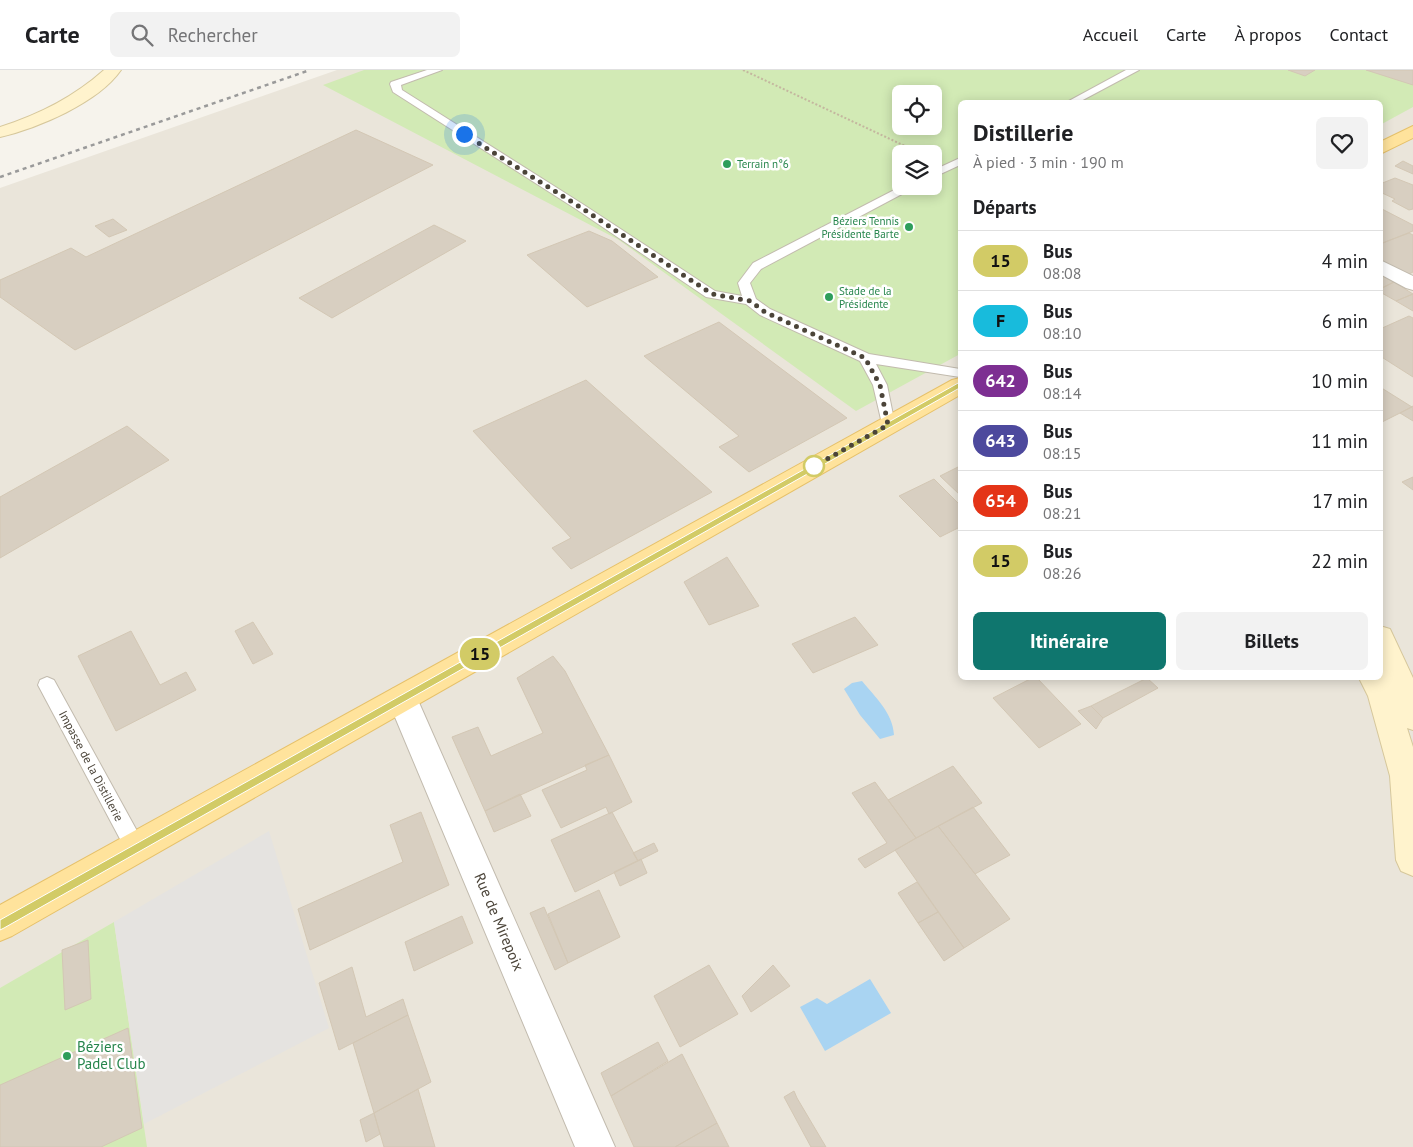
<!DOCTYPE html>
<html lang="fr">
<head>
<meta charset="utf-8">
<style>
	:root { --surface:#fff; --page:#f2f2f2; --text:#202124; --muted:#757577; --line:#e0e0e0; --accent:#0f766e }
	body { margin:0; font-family:"PT Sans",sans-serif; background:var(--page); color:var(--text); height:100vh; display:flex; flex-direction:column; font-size:19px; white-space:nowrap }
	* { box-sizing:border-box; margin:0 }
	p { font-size:16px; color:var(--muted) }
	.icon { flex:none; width:28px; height:28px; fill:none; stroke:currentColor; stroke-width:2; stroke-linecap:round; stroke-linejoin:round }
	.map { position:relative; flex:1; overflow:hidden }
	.panel { position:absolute; left:958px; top:30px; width:425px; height:580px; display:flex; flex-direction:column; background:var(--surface); border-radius:8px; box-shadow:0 2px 12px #0003 }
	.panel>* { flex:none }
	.badge { padding:0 10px; border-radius:16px; font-size:18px; line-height:32px }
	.buttons { position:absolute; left:892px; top:15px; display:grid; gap:10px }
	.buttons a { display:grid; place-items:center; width:50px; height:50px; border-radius:8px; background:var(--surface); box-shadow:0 2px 12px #0003; font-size:25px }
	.you { position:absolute; width:25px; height:25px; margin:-12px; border:4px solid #fff; border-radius:50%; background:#1a73e8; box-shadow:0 0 0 8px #1a73e833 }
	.map>.badge { position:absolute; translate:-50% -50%; box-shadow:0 0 0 2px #fff }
	h2 { padding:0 15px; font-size:19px; line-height:45px }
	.round { display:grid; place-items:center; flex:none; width:52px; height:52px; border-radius:8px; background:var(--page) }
	.summary { display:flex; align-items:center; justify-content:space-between; height:85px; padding:0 15px }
	h1 { font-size:24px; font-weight:800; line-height:38px }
	.action { display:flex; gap:10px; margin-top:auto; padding:10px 15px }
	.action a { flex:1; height:58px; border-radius:8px; background:var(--accent); color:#fff; font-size:20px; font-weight:800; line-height:58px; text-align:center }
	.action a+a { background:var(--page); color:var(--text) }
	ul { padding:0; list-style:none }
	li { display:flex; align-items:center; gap:15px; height:60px; padding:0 15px; border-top:1px solid var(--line) }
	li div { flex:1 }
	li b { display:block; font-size:19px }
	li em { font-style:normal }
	li .badge { min-width:55px; font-weight:700; text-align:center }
	header { display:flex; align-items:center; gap:30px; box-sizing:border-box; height:70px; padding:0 25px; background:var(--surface); border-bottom:1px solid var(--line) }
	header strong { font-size:24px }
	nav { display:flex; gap:28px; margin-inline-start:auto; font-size:18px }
	.search { width:350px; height:45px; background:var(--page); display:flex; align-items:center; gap:12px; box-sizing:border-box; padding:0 18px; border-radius:8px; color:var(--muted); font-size:19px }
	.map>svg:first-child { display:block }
	.residential { fill:#eae5da; fill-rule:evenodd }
	.green { fill:#d2eab5; fill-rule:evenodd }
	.parking { fill:#e5e3e0 }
	.water { fill:#a9d4f2 }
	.building { fill:#d8cfc1; stroke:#d3c7b4 }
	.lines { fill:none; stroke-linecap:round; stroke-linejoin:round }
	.service-casing { stroke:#c2bbae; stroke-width:2 }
	.minor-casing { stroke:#c2bbae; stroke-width:2 }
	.secondary-casing { stroke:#d6c79b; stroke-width:2 }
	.primary-casing { stroke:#e6c16a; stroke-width:2 }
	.path { stroke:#c4b79f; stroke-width:2; stroke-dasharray:2 2; stroke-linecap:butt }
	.service { fill:#fff; fill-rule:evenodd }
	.minor { fill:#fff; fill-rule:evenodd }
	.secondary { fill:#fff3cd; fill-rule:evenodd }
	.primary { fill:#ffe39c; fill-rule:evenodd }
	.rail { stroke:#9a9a9a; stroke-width:2.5; stroke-dasharray:4 4; stroke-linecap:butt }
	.line { fill:#d2cb66; stroke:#fff }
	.walk { stroke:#4b4439; stroke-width:5; stroke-dasharray:0 9 }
	.leisure-dot { fill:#2e9e5b; stroke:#fff; stroke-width:2 }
	.stop-dot { fill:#fff; stroke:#d2cb66; stroke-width:2.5 }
	.labels { text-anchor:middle; stroke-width:5; stroke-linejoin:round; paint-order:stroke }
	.far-leisure-label { font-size:11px; fill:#27864d; stroke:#fff; text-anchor:start }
	.street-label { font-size:12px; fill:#4b4439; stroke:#fff }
	.near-street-label { font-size:15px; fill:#4b4439; stroke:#fff }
	.near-leisure-label { font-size:15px; fill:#27864d; stroke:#fff; text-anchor:start }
</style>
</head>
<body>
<header>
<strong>Carte</strong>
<div class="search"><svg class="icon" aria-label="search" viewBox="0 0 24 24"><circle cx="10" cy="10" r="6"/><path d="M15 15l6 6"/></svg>Rechercher</div>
<nav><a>Accueil</a><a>Carte</a><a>À propos</a><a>Contact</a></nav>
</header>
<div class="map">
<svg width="1413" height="1077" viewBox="0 0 1413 1077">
	<rect width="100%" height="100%" fill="#f6f3ec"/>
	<path class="residential" d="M337 0H1413V1077H0V118ZM901 24H934V56H901ZM960 32H1380V608H960ZM901 84H934V116H901Z"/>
	<path class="green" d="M364 0H1413V37L1380 55V32H960V284L856 341 619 170 323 15ZM901 24H934V56H901ZM901 84H934V116H901Z
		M114 852 147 1077H0V918Z"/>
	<path class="parking" d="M269 761 329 958 144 1054 114 852Z"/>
	<path class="water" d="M862 611C875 627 893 643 894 665L880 669 860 645 844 619 852 613Z
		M870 909 891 943 825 981 800 937 817 928 827 934Z"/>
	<path class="building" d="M1288 0H1315L1305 6Z
		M1366 0H1413V15Z
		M356 60 433 95 75 280 0 227V210L71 178 86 187Z
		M1403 91 1413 96V104L1395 96Z
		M1395 108 1413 115V139L1409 140 1392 131 1395 129 1380 122V114Z
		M1380 138 1413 155V161L1380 174Z
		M113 149 127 160 109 167 95 156Z
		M434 155 466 171 332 248 299 228Z
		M589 161 612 171 658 207 587 237 527 185Z
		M1409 163 1413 165V202L1407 205 1380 190V174Z
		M1380 204 1394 212 1380 219Z
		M1394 212 1413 224 1396 231 1380 222V219Z
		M1413 224V241L1396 231Z
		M1409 246 1413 248V307L1380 286V259Z
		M719 252 847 348 749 402 719 377 739 366 644 286Z
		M586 310 712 422 571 499 552 478 571 468 473 361Z
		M1380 317 1412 337 1380 353Z
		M1413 336V351L1400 343Z
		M127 356 169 390 0 488V427Z
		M960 396V425L940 406Z
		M1413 407V420L1402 412Z
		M934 409 960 435V457L940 467 899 426Z
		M727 487 759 536 709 555 684 512Z
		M855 547 878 575 813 603 792 574Z
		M253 552 273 584 253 594 235 561Z
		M131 561 160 615 186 602 196 620 116 661 78 586Z
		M553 586 565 601 609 685 485 741 452 667 478 657 491 686 543 663 517 608Z
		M1032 608H1037L1081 654 1039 678 993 628Z
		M1147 608 1158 618 1103 648 1091 636Z
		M1091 636 1103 648 1096 659 1078 641Z
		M609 685 632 732 609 744 606 737 561 758 542 720 587 700 585 695Z
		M953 696 982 733 916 768 888 730Z
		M875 712 916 768 865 798 858 789 887 773 852 723Z
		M520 724 531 746 494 762 485 741Z
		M973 737 1010 785 975 804 938 756Z
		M421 742 449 815 310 880 298 839 403 792 390 755Z
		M612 742 638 791 575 822 551 770Z
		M938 756 1010 849 964 878 895 780Z
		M654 773 658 781 638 791 633 783Z
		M641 789 647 803 620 816 614 802Z
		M917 812 938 842 918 853 898 823Z
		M599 820 620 867 568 893 548 844Z
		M544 837 568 893 555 900 530 843Z
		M938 842 964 878 944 891 918 853Z
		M462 846 473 873 414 901 405 872Z
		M88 870 91 929 65 940 62 880Z
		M709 895 738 944 680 977 654 926Z
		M773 895 790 916 751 942 742 926Z
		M352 897 366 947 403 929 408 945 339 980 319 913Z
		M408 945 431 1012 374 1043 353 973Z
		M128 958 142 1058 101 1077H0V1015Z
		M658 972 668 991 611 1026 601 1003Z
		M682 984 717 1053 675 1077H634L611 1026Z
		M418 1019 435 1077H384L374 1043Z
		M794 1021 797 1028 826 1077H811L784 1027Z
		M374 1043 380 1064 366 1072 360 1050Z
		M717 1053 729 1077H675Z"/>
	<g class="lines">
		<g class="service-casing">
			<path id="service" d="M427 0H442L401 15 402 20 584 135 715 221 742 226 738 213 753 193 902 116H917L761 199 750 213 756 229 770 239 869 284 960 299V307L876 294 887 315 895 355 893 358H883L873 315 860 291 760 245 746 234 706 227 576 139 393 22 390 14 391 12Z
				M1126 0H1139L1079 32H1067Z
				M960 88V95L934 107V100Z
				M47 607 54 610 142 770 145 777 142 784 135 787 128 784 38 615 40 610Z"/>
		</g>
		<g class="minor-casing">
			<path id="minor" d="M1380 190 1413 206V220L1406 218 1380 204Z
				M402 616 412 619 417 628 615 1077H575L387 628 392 619Z"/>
		</g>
		<g class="secondary-casing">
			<path id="secondary" d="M104 0H121C98 33 38 58 0 67V57C38 45 74 27 104 0Z
				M1380 556 1390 559 1413 608V660L1407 658 1413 677V806L1401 801 1396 790 1390 706 1368 626 1359 608H1380Z"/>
		</g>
		<g class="primary-casing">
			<path id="primary" d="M1413 56V68L1380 84V72Z
				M960 308V325L12 866 0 871V835L952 310Z"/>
		</g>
		<path class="path" d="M743 0 922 84"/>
		<use href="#service" class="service"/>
		<use href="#minor" class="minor"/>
		<use href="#secondary" class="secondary"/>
		<use href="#primary" class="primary"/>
		<path class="rail" d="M0 107 310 0"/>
	</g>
	<path class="line" d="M960 312 963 313V316L4 858 0 860V850Z"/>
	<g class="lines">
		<path class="walk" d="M464 64 580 137 712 224 750 231 765 242 865 288 880 315 888 355 809 399 814 396"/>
	</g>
	<g class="leisure-dot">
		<circle cx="727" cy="94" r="5"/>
		<circle cx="909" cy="157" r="5"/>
		<circle cx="829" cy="227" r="5"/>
		<circle cx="67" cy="986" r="5"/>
	</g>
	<circle class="stop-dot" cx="814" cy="396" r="10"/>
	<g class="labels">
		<g class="far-leisure-label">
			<text x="737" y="98">Terrain n°6</text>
			<text x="899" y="155" text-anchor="end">Béziers Tennis<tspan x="899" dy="13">Présidente Barte</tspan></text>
			<text x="839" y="225">Stade de la<tspan x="839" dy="13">Présidente</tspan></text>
		</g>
		<g class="street-label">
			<text transform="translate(91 696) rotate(62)" y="4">Impasse de la Distillerie</text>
		</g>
		<g class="near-street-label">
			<text transform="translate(499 852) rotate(67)" y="5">Rue de Mirepoix</text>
		</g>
		<g class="near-leisure-label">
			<text x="77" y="982">Béziers<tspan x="77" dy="17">Padel Club</tspan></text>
		</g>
	</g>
</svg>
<div class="buttons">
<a><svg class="icon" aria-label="locate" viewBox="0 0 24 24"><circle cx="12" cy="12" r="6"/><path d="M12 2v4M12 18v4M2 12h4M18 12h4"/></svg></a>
<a><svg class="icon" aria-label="layers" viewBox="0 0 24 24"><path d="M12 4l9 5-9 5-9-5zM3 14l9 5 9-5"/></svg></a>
</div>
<div class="you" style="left:464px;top:64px"></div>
<b class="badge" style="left:480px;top:584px;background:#d2cb66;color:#111">15</b>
<section class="panel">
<div class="summary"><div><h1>Distillerie</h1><p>À pied · 3 min · 190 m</p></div><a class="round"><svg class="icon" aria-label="heart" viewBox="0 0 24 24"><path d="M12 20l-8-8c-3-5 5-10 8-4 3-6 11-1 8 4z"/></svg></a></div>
<h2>Départs</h2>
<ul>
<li><span class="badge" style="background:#d2cb66;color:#111">15</span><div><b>Bus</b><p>08:08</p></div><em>4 min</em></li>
<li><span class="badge" style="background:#18bbdc;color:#111">F</span><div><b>Bus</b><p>08:10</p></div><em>6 min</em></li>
<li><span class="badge" style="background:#7d2f92;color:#fff">642</span><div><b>Bus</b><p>08:14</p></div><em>10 min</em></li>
<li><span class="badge" style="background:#4d499d;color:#fff">643</span><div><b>Bus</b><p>08:15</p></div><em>11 min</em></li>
<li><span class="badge" style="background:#e43417;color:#fff">654</span><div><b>Bus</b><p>08:21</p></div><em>17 min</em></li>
<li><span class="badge" style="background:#d2cb66;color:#111">15</span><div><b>Bus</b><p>08:26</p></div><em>22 min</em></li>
</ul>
<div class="action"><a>Itinéraire</a><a>Billets</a></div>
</section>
</div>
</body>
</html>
